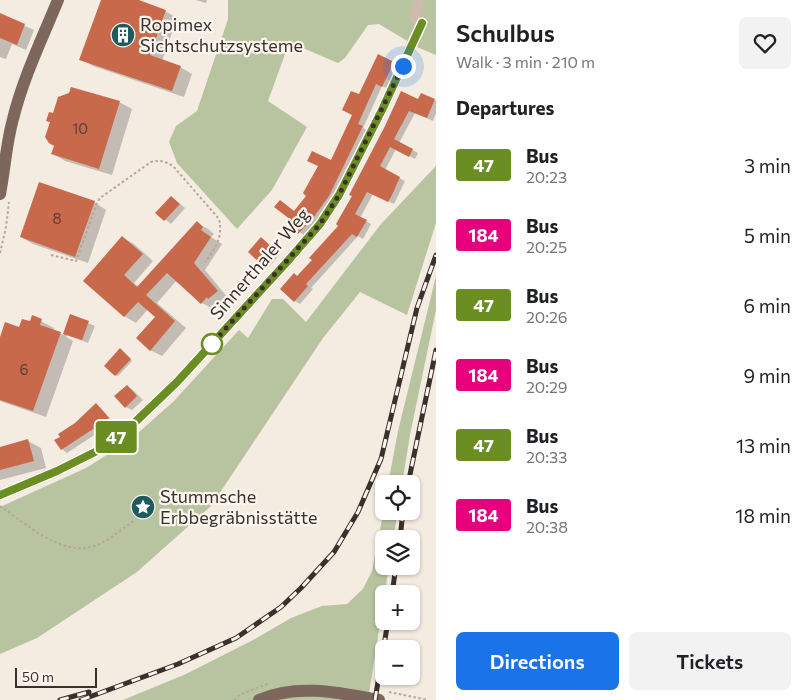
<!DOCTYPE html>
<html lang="en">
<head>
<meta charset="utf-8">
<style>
	:root { --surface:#fff; --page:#f2f2f2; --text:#202124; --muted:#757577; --accent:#1a73e8 }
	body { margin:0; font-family:Commissioner,sans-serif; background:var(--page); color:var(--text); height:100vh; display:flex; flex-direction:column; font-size:19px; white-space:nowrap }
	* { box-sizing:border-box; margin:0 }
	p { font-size:16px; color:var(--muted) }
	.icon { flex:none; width:28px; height:28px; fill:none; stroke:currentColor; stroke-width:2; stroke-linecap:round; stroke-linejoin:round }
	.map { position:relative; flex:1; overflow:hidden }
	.drawer { display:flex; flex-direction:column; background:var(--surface); width:375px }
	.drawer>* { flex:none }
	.badge { padding:0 10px; border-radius:4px; font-size:18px; line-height:32px }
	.tools { position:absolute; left:375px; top:475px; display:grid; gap:10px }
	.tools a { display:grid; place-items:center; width:45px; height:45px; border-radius:8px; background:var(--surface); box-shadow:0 1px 4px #0004; font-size:25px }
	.scale { position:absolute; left:15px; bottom:12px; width:82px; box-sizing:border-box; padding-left:5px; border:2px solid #3b302b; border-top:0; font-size:14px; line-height:18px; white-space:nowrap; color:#3b302b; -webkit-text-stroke:4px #fbf5ee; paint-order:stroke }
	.you { position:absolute; width:25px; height:25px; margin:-12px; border:4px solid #fff; border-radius:50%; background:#1a73e8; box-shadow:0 0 0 8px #1a73e833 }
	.map>.badge { position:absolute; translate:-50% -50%; box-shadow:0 0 0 2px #fff }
	h2 { padding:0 20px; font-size:19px; line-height:45px }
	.round { display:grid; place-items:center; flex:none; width:52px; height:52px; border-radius:8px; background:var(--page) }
	.overview { display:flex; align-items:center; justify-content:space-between; height:85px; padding:0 20px }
	h1 { font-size:24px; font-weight:600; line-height:38px }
	.cta { display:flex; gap:10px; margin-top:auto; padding:10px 20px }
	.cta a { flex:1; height:58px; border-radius:8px; background:var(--accent); color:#fff; font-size:20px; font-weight:600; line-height:58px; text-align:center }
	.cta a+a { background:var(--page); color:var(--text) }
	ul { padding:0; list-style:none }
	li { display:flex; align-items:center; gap:15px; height:70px; padding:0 20px }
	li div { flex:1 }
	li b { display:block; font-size:19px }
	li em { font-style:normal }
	li .badge { min-width:55px; font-weight:700; text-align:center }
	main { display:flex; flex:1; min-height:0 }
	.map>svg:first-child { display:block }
	.green { fill:#b8c4a0 }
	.shadow { fill:#0003 }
	.building { fill:#c8694b }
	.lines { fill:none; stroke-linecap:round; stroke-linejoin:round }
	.path { stroke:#b9a596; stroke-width:2; stroke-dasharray:2.5 2.5; stroke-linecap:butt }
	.minor { stroke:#cdbbac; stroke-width:11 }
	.major { stroke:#7d675c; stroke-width:12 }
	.rail-casing { stroke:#3b302b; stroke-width:5 }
	.rail { stroke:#fbf5ee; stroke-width:3; stroke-dasharray:9; stroke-linecap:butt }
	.line-casing { stroke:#fff; stroke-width:11 }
	.line { stroke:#6b8e23; stroke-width:8 }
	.walk { stroke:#3b302b; stroke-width:5; stroke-dasharray:0 9 }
	.stop-dot { fill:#fff; stroke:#6b8e23; stroke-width:2.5 }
	.labels { text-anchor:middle; stroke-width:4.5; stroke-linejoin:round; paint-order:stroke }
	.number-label { font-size:15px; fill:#5e3e33 }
	.poi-label { font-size:18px; fill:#3b302b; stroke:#fbf5ee; text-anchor:start }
	.street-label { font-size:18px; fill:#3b302b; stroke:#fbf5ee }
</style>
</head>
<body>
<main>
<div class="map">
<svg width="436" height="700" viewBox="0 0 436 700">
	<rect width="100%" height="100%" fill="#f4ebe1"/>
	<path class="green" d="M228 0H436V55L419 48 379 24 368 25 345 58 338 63 296 45 288 46 268 101 307 127 272 190 237 229 177 163 169 142 176 126 197 111 228 19Z
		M436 166V223L407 315 360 292 323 338 211 506 137 572 37 638 0 654V507L86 468 129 441 174 401 239 330 248 338 272 299H283L306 322 381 224Z
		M436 276V310L410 435 402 484H388L398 431Z
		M384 509V511H398L393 539H384V566H389L368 700H123L186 674 255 639 291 618 322 606 347 604 363 589 372 571Z"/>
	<path class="shadow" d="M102 0H135L165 11 177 18 162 61 180 67 192 74 184 97 93 66 81 59Z
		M196 0H207L206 3Z
		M0 15 34 30 26 50 12 44 6 59 0 57Z
		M393 63 399 66 388 89 382 86 363 128 368 131 347 176 305 236 289 224 293 220 295 212 331 161 353 115 359 96Z
		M422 95 436 101V113L433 121 415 113 399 143 418 153 415 159 396 149 385 170 405 181 394 204 373 194 360 218 371 224 363 239 358 236 311 288 313 289 300 304 295 301V275L298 277 314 260 340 225 386 127 419 101Z
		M119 102 132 109 112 175 65 161 53 154Z
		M171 197 185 208 171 224 157 213Z
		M94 202 106 210 88 263 33 244 21 237Z
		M197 223 208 229 214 234 211 237 222 244 205 270 228 298 220 305 218 304 213 309 202 303 177 280 157 303 186 328 162 356 150 350 156 317 148 309 136 323 124 316 123 238 134 244 153 261 134 283 139 287Z
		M261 239 280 254 269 267 263 264Z
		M71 316 95 326 88 343 67 335 66 337 73 341 46 417 0 401V341L31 323 33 317 54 328 53 331 64 335Z
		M123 352 132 361 118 376 115 375Z
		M127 386 133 390 143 400 132 410 126 407Z
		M96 405 101 408 113 422 101 433 99 432 67 453 62 449 76 424Z
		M28 441 41 448 46 468 0 480V448Z"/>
	<path class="building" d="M101 0H139L166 10 150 55 181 66 172 91 79 60Z
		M0 13 25 24 17 45 0 38Z
		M378 54 394 62 382 87 376 84 358 124 363 126 329 196 313 218 298 234 287 224 291 220 274 207 280 200 294 211 306 196 303 193 318 166 307 161 312 151 331 160 352 115 342 110 351 91 359 94Z
		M71 87 120 101 99 169 51 154 54 146 49 143 45 137 50 122 46 121 49 112 53 113 58 97 69 93Z
		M401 91 418 99 421 93 435 99 427 118 409 111 394 139 413 149 409 157 390 147 380 166 400 177 392 195 388 202 367 192 355 214 367 220 357 237 352 234 306 284 308 286 294 302 280 289 294 273 297 276 312 260 309 258 338 226 336 224 352 196 349 195 385 126Z
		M39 182 95 201 75 257 20 237Z
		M171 196 180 204 164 221 155 213Z
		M197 221 203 227 201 230 211 237 194 263 218 291 208 299 207 297 201 304 167 273 146 295 175 321 150 351 136 338 155 317 138 302 124 317 83 281 122 236 143 254 124 275 137 287Z
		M261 237 275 250 262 265 248 252Z
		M70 314 89 321 82 340 63 334Z
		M32 315 42 319 40 325 61 332 33 411 0 400V337L5 322 19 327 22 319 30 321Z
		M120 348 131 359 115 376 104 366Z
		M127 385 137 396 125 408 114 396Z
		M96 403 109 418 94 431 93 429 61 450 54 440 60 437 58 434 75 423Z
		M28 439 34 461 0 470V447Z"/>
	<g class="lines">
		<path class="path" d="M0 253 6 227 9 202
			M51 255 76 261 97 203 100 198 151 162C160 160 165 161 173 166L219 219C223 237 216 248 205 262
			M0 506C26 524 64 559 97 545 110 540 122 529 133 521
			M389 692 428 700
			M234 700 241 694 270 683"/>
		<path class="minor" d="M0 495 57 471 95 452 130 427 177 382 286 263 320 224 339 195 382 110 422 23 415 16 419 0"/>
		<path class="major" d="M0 194C5 169 6 144 13 119 23 78 42 39 58 0
			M259 700C297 683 341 693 379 700"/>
		<g class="rail-casing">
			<path id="rail" d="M408 484 436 350
				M400 539 403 511
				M392 594 396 566
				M60 700 89 692
				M81 700 178 664 236 638 281 607 301 588 334 552 358 512 381 459 417 308 436 255
				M375 700 388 621"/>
		</g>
		<use href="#rail" class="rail"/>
	</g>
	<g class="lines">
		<g class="line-casing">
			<path id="line" d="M0 495 57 471 95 452 130 427 177 382 286 263 320 224 339 195 382 110 422 23"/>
		</g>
		<use href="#line" class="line"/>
		<path class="walk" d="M212 344 210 346 320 224 339 195 403 66"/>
	</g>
	<defs>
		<g id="building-disc" transform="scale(1.25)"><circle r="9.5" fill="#1f5a5e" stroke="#fbf5ee"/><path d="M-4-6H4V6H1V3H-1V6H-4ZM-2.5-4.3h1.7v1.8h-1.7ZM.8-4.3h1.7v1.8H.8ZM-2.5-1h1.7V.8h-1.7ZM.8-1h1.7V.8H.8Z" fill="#fff"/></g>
		<g id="sight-disc" transform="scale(1.25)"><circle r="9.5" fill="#1f5a5e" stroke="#fbf5ee"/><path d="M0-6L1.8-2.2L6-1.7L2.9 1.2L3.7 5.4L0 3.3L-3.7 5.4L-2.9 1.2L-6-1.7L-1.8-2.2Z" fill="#fff"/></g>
	</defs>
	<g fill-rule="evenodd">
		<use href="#building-disc" x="123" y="35"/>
		<use href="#sight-disc" x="143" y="507"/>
	</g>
	<circle class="stop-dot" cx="212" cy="344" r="10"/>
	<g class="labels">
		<g class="number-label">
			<text x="80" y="134">10</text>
			<text x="57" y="224">8</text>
			<text x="24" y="375">6</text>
		</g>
		<g class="poi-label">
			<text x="140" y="31">Ropimex<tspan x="140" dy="21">Sichtschutzsysteme</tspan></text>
			<text x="160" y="503">Stummsche<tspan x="160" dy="21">Erbbegräbnisstätte</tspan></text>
		</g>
		<g class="street-label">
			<text transform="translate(260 264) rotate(-49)" y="6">Sinnerthaler Weg</text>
		</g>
	</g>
</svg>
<div class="tools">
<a><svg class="icon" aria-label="locate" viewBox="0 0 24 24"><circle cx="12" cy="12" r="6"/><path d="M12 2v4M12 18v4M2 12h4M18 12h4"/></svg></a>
<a><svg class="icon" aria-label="layers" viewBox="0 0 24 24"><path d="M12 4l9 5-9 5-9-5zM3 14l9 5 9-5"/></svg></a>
<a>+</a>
<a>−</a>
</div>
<div class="scale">50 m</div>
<div class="you" style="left:403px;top:66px"></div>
<b class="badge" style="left:116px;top:437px;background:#6b8e23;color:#fff">47</b>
</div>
<section class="drawer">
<div class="overview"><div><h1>Schulbus</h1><p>Walk · 3 min · 210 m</p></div><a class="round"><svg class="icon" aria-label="heart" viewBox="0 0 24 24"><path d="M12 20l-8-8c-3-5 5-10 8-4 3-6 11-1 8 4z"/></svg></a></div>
<h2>Departures</h2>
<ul>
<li><span class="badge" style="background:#6b8e23;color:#fff">47</span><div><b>Bus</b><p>20:23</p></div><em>3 min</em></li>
<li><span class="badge" style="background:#e6007e;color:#fff">184</span><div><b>Bus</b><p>20:25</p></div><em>5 min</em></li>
<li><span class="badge" style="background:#6b8e23;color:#fff">47</span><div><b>Bus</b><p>20:26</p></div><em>6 min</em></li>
<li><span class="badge" style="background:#e6007e;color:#fff">184</span><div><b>Bus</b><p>20:29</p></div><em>9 min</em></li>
<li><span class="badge" style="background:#6b8e23;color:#fff">47</span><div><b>Bus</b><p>20:33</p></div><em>13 min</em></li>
<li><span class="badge" style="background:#e6007e;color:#fff">184</span><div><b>Bus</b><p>20:38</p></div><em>18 min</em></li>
</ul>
<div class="cta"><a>Directions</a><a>Tickets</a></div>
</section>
</main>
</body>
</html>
